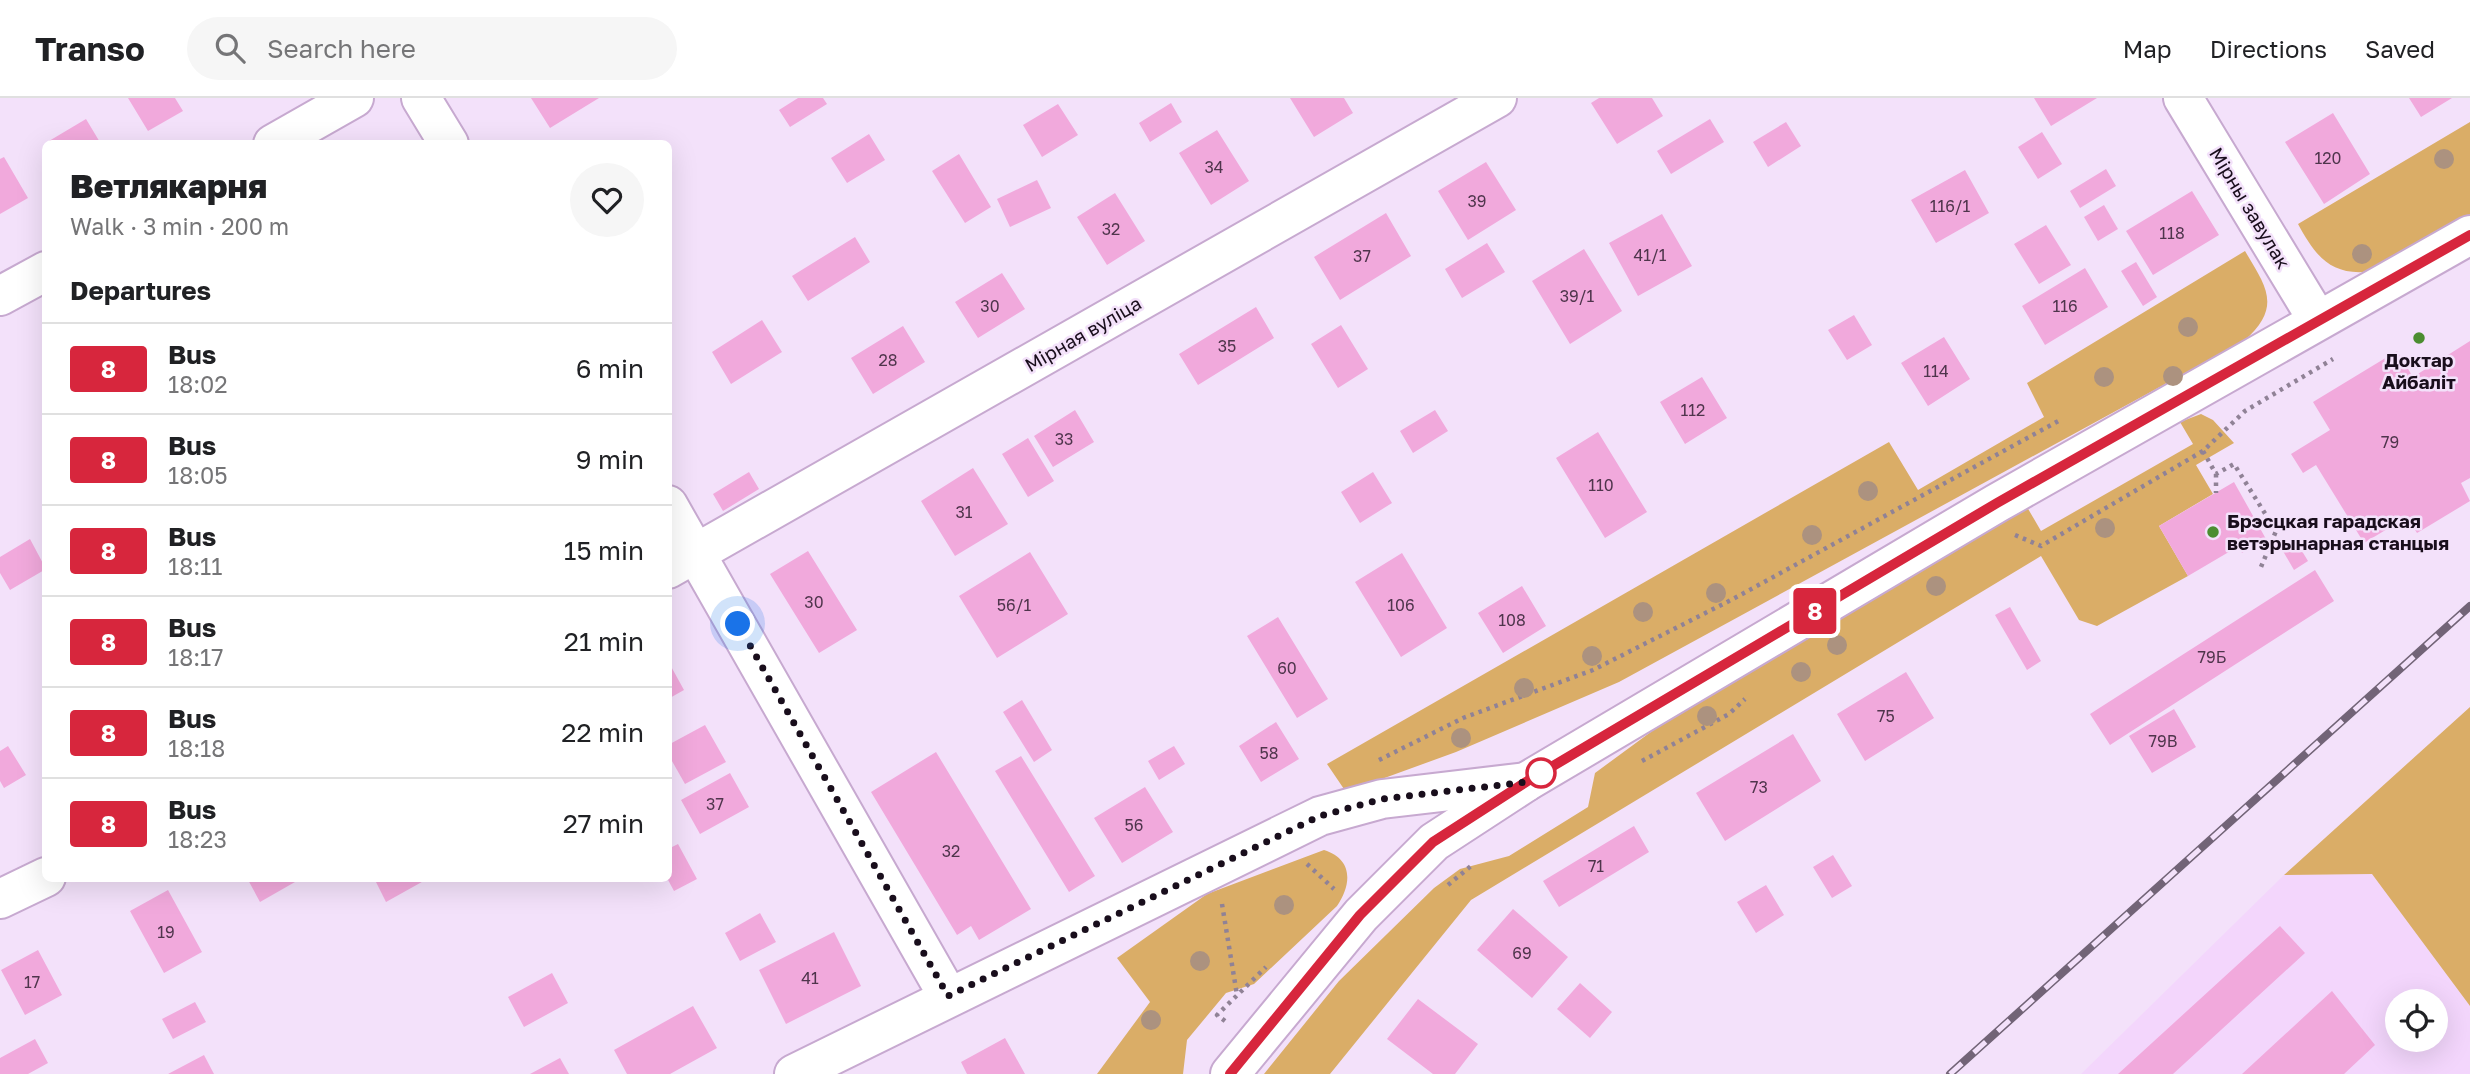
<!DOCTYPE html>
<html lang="en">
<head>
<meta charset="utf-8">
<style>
	:root { --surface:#fff; --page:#f6f6f6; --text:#202124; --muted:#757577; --line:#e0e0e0 }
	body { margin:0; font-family:"Golos Text",sans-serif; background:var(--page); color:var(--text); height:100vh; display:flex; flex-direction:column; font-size:26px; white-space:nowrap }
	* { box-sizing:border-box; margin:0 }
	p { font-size:23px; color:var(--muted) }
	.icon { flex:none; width:38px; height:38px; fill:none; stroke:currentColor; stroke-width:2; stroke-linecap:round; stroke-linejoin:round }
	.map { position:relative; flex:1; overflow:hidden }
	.side { position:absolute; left:42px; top:42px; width:630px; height:742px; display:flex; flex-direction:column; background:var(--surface); border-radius:10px; box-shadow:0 7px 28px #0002 }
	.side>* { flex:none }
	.badge { padding:0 14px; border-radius:5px; font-size:24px; line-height:46px }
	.tools { position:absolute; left:2385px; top:891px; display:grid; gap:14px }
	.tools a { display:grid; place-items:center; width:63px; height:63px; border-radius:50%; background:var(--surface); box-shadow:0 7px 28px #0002; font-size:35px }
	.you { position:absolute; width:35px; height:35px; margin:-18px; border:5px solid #fff; border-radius:50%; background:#1a73e8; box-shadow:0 0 0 10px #1a73e833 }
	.map>.badge { position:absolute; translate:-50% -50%; box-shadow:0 0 0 4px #fff }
	h2 { padding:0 28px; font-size:26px; line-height:63px }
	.round { display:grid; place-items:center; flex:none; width:74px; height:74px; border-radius:37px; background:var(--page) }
	.summary { display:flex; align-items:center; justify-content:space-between; height:119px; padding:0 28px }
	h1 { font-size:33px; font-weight:800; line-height:52px }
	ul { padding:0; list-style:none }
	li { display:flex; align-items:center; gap:21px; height:91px; padding:0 28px; border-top:2px solid var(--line) }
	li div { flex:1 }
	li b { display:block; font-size:26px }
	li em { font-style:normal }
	li .badge { min-width:77px; font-weight:700; text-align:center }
	header { display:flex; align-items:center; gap:42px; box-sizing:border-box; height:98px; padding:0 35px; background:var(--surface); border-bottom:2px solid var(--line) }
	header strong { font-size:33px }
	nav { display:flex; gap:38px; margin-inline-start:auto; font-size:24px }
	.search { width:490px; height:63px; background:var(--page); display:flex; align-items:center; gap:18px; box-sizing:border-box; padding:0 24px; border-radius:38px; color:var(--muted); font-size:26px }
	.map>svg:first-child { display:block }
	.built { fill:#f3d6fc; fill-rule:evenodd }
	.green { fill:#daad67 }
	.building { fill:#f1a9dc }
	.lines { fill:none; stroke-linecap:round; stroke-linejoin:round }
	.street-casing { stroke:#c7a9d0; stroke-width:42 }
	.secondary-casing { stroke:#c7a9d0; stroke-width:42 }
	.path { stroke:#908296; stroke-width:4.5; stroke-dasharray:3.5 5; stroke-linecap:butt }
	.street { stroke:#fff; stroke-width:38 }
	.secondary { stroke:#fff; stroke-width:38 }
	.rail-casing { stroke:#726477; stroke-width:8 }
	.rail { stroke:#f3e1fa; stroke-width:5; stroke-dasharray:16; stroke-linecap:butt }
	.tree { fill:#ac927f }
	.line-casing { stroke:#fff; stroke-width:16 }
	.line { stroke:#d7263d; stroke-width:10 }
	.walk { stroke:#190e1c; stroke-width:7; stroke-dasharray:0 12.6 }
	.poi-dot { fill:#4b8d30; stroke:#f3e1fa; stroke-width:2.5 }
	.stop-dot { fill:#fff; stroke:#d7263d; stroke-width:3.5 }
	.labels { text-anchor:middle; stroke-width:5; stroke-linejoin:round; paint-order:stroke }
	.number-label { font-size:16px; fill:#4f354c }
	.street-label { font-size:19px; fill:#190e1c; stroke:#f3e1fa }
	.poi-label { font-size:19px; font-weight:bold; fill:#190e1c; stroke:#f3e1fa }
</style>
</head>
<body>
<header>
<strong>Transo</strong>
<div class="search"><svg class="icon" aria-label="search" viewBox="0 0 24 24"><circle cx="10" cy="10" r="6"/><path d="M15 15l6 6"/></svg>Search here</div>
<nav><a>Map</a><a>Directions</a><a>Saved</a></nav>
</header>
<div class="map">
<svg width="2470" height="976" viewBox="0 0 2470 976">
	<rect width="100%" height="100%" fill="#f3e1fa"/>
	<path class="built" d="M2372 776 2470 908V976H2081L2284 777ZM2398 903H2436V942H2398Z"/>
	<path class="green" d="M2470 24V117L2364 174C2328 176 2314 155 2298 126Z
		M2245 153C2267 190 2282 209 2244 243L1619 584 1456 654 1346 694 1327 666 1889 344 1918 392 2044 319 2027 285Z
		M2201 316 2213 322 2234 345 2196 367 2213 396 2159 428 2188 478 2097 528 2079 522 2041 458 1471 802 1330 976H1264L1339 883 1434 790 1460 771 1509 758 1588 709 1595 675 1693 603 2027 409 2041 433 2193 346 2180 324Z
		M2470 609V908L2372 776 2284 777Z
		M1324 752C1353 761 1352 786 1337 808L1254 886 1226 895 1187 942 1183 976H1097L1150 904 1117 860 1207 796Z"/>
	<path class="building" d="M128 0H175L183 13 148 33Z
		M531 0H599L550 30Z
		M798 0H823L827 6 790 29 779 12Z
		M1290 0H1344L1353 15 1314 39Z
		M1599 0H1652L1663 18 1617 46 1591 5Z
		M2034 0H2097L2051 28Z
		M2409 0H2452L2421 19Z
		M1171 5 1182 24 1150 44 1139 25Z
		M1058 6 1078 37 1042 59 1023 27Z
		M2333 15 2370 76 2324 106 2285 44Z
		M86 21 101 46H51L49 43Z
		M1710 21 1724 44 1671 76 1657 53Z
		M1786 24 1801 48 1768 69 1753 44Z
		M1217 32 1249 83 1211 107 1179 55Z
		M2042 34 2062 66 2038 81 2018 49Z
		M869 36 885 62 847 85 831 60Z
		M959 56 991 109 965 125 932 73Z
		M4 59 28 100 0 116V61Z
		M1486 64 1516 112 1468 142 1438 93Z
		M2106 71 2116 88 2080 110 2070 93Z
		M1965 72 1989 115 1936 145 1911 102Z
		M1037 82 1051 110 1010 129 997 101Z
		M2192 93 2219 137 2153 177 2126 133Z
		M1115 95 1145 143 1107 167 1077 119Z
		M2104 107 2118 131 2098 143 2084 119Z
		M1386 115 1411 158 1340 202 1314 159Z
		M1662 116 1692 168 1638 198 1609 145Z
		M2046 127 2071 167 2039 186 2014 146Z
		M855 139 870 164 808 203 792 178Z
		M1487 145 1505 174 1462 200 1445 171Z
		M1584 151 1622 213 1570 246 1532 183Z
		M2136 164 2157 199 2143 208 2121 173Z
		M2085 170 2108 209 2045 247 2022 208Z
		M1002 175 1025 211 978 240 955 204Z
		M1256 209 1274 240 1198 287 1179 256Z
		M1854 217 1872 247 1847 262 1828 232Z
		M762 222 782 254 731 286 712 254Z
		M1341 227 1368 271 1338 290 1311 246Z
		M903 228 925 264 873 296 851 260Z
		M1944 239 1970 281 1928 308 1901 265Z
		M2470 243V380L2461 385 2470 403 2417 435 2407 419 2364 445 2316 367 2303 375 2291 356 2330 332 2313 304 2397 253 2413 279Z
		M1702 279 1727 320 1685 346 1660 304Z
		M1075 312 1094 344 1053 369 1034 338Z
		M1435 312 1448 333 1413 355 1400 333Z
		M1598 334 1647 414 1605 440 1556 360Z
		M1028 340 1054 383 1028 399 1002 356Z
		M973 370 1008 426 955 458 921 403Z
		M749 374 759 391 723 413 713 396Z
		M1373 374 1392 405 1360 425 1341 394Z
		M2234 384 2266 441 2242 455 2239 448 2188 478 2159 428Z
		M2294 440 2308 463 2294 472 2280 448Z
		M30 441 46 471 10 492 0 475V459Z
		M808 453 857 532 819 555 770 476Z
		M1030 454 1068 516 997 560 959 498Z
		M1402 455 1447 530 1401 559 1355 484Z
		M2315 472 2334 503 2110 647 2090 616Z
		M1522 488 1546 528 1503 555 1478 515Z
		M2010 509 2041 563 2027 572 1995 517Z
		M1278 519 1328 601 1297 620 1247 538Z
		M668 563 684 592 668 601Z
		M1906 574 1934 620 1865 663 1837 616Z
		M1022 602 1052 652 1034 664 1003 614Z
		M2174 611 2196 649 2152 675 2129 638Z
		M1276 624 1299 661 1261 684 1239 648Z
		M705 627 726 664 685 686 668 656V647Z
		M1793 636 1821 683 1725 743 1696 695Z
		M8 648 26 677 4 690 0 683V653Z
		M1174 648 1185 666 1159 682 1148 663Z
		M936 654 1031 811 979 842 971 828 957 837 871 694Z
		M1021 658 1095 778 1069 794 995 673Z
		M730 675 749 709 700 736 681 702Z
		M1145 689 1173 734 1122 765 1094 720Z
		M1634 728 1649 754 1559 809 1543 783Z
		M678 746 697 781 674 793 667 780 668 751Z
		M1833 757 1852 788 1832 800 1813 769Z
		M247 780H302L260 804Z
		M374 780H429L386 804Z
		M1766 787 1784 817 1756 835 1737 804Z
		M168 792 202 854 164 875 130 813Z
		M1513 811 1568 859 1532 900 1477 852Z
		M760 815 776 844 740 863 725 835Z
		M2280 828 2305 855 2173 976H2118Z
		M834 834 861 888 786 926 759 872Z
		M38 852 62 897 25 917 1 872Z
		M552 875 568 905 524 929 508 899Z
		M1580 885 1612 914 1590 940 1557 911Z
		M2332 893 2375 947 2344 976H2242Z
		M1418 901 1478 946 1455 976H1433L1387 941Z
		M195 904 206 924 173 941 162 921Z
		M693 908 717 950 670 976H627L614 952Z
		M1005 940 1025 976H967L961 964Z
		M35 941 48 965 28 976H0V960Z
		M204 957 214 976H168Z
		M560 960 569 976H530Z"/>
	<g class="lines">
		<g class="street-casing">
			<path id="street" d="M421 0 449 46
				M2183 0 2317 221
				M273 46 354 0
				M0 198 46 173
				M668 407 948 898
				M668 471 1497 0
				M0 801 46 779
				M794 976 1320 718 1382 701 1526 684"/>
		</g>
		<g class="secondary-casing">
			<path id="secondary" d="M1230 976 1361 817 1434 744 1526 684 1997 405 2470 137"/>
		</g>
		<path class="path" d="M2203 353 2216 376 2234 366 2276 433 2261 469
			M2216 376V395
			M2015 437 2041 448 2203 353 2245 313 2333 261
			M1379 662 1463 620 1593 572 1733 501 2062 321
			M1642 663 1729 616 1745 601
			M1307 766 1334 791
			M1448 787 1471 768
			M1222 806 1237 897
			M1225 923 1217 917 1266 869"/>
		<use href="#street" class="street"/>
		<use href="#secondary" class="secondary"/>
		<g class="rail-casing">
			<path id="rail" d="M1950 976 2470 508"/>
		</g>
		<use href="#rail" class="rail"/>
	</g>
	<g class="tree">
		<circle cx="2444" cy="61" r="10"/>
		<circle cx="2362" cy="156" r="10"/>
		<circle cx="2188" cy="229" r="10"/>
		<circle cx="2173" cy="278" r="10"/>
		<circle cx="2104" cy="279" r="10"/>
		<circle cx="1868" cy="393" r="10"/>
		<circle cx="2105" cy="430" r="10"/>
		<circle cx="1812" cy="437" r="10"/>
		<circle cx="1936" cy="488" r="10"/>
		<circle cx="1716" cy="495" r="10"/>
		<circle cx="1643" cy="514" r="10"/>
		<circle cx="1837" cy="547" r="10"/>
		<circle cx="1592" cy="558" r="10"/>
		<circle cx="1801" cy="574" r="10"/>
		<circle cx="1524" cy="590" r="10"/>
		<circle cx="1707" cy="618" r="10"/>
		<circle cx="1461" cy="640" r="10"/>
		<circle cx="1284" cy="807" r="10"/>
		<circle cx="1200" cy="863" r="10"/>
		<circle cx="1151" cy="922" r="10"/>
	</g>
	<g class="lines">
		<g class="line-casing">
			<path id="line" d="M1230 976 1360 817 1433 744 1526 684 1997 405 2470 137"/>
		</g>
		<use href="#line" class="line"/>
		<path class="walk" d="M738 526 948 898 1320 718 1382 701 1526 684 1541 675"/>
	</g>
	<g class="poi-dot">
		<circle cx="2419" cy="240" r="7"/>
		<circle cx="2213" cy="434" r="7"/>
	</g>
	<circle class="stop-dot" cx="1541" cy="675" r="14"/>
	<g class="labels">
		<g class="number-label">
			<text x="2328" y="66">120</text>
			<text x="1214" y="75">34</text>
			<text x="1477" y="109">39</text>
			<text x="1950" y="114">116/1</text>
			<text x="1111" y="137">32</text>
			<text x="2172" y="141">118</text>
			<text x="1650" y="163">41/1</text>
			<text x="1362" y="164">37</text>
			<text x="1577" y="204">39/1</text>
			<text x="990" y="214">30</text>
			<text x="2065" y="214">116</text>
			<text x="1227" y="254">35</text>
			<text x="888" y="268">28</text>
			<text x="1936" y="279">114</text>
			<text x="1693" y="318">112</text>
			<text x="1064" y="347">33</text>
			<text x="2390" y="350">79</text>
			<text x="1601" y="393">110</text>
			<text x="964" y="420">31</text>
			<text x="814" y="510">30</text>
			<text x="1014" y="513">56/1</text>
			<text x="1401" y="513">106</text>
			<text x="1512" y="528">108</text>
			<text x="2212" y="565">79Б</text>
			<text x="1287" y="576">60</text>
			<text x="1886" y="624">75</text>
			<text x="2163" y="649">79В</text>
			<text x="1269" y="661">58</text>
			<text x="1759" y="695">73</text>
			<text x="715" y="712">37</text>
			<text x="1134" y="733">56</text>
			<text x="951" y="759">32</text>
			<text x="1596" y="774">71</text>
			<text x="166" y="840">19</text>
			<text x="1522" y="861">69</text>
			<text x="810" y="886">41</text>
			<text x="32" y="890">17</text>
		</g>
		<g class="street-label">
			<text transform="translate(2250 110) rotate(59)" y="7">Мірны завулак</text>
			<text transform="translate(1083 236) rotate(-30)" y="7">Мірная вуліца</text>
		</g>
		<g class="poi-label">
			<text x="2419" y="269">Доктар<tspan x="2419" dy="22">Айбаліт</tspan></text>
			<text x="2227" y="430" text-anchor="start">Брэсцкая гарадская<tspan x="2227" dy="22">ветэрынарная станцыя</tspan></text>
		</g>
	</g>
</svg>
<div class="tools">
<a><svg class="icon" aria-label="locate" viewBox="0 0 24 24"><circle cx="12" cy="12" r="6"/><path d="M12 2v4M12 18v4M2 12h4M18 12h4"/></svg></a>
</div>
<div class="you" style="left:738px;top:526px"></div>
<b class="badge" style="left:1815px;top:513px;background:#d7263d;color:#fff">8</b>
<section class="side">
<div class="summary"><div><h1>Ветлякарня</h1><p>Walk · 3 min · 200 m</p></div><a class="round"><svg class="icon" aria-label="heart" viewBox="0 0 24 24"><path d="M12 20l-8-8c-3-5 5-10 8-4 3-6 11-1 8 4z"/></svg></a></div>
<h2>Departures</h2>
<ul>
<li><span class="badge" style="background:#d7263d;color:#fff">8</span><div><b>Bus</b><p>18:02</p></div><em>6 min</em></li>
<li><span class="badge" style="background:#d7263d;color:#fff">8</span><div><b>Bus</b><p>18:05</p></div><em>9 min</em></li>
<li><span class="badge" style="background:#d7263d;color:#fff">8</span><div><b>Bus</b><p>18:11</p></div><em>15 min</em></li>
<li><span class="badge" style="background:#d7263d;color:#fff">8</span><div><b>Bus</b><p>18:17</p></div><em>21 min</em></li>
<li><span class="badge" style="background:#d7263d;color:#fff">8</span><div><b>Bus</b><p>18:18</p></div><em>22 min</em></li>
<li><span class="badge" style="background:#d7263d;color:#fff">8</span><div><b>Bus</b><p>18:23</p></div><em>27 min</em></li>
</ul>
</section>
</div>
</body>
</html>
